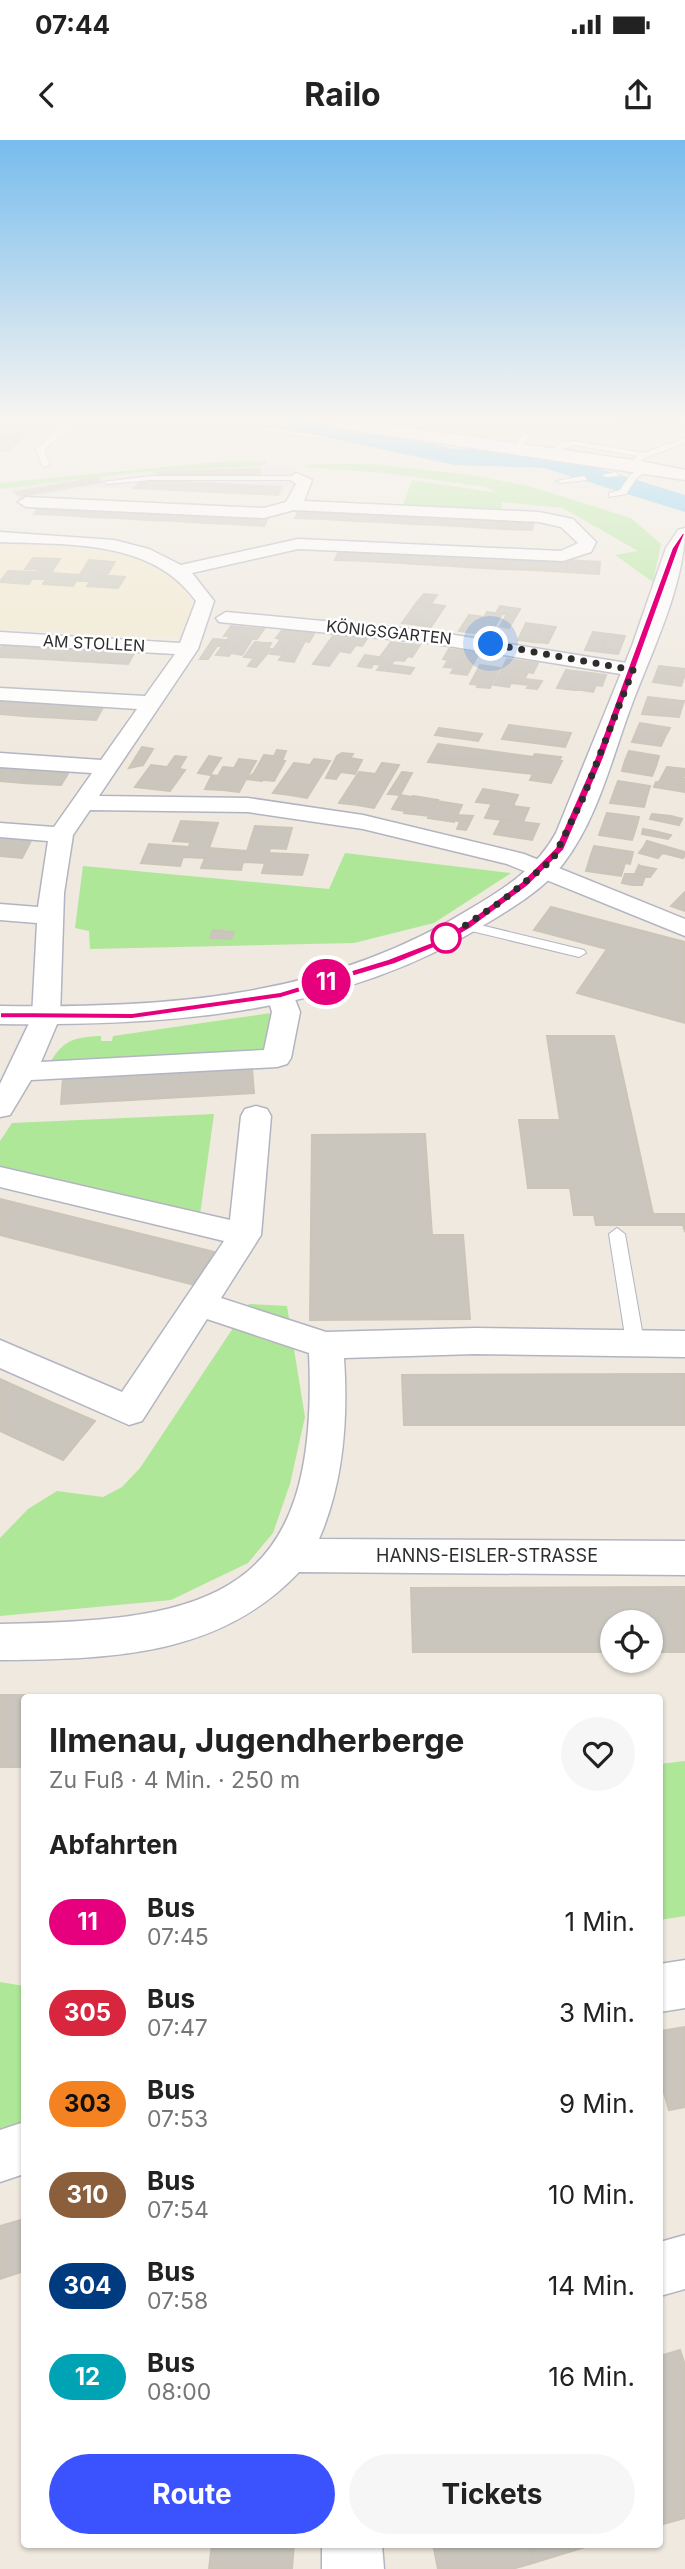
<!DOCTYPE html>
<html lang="de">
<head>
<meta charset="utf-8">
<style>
	:root { --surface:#fff; --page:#f6f6f6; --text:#222; --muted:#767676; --accent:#3b53ff }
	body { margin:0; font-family:Inter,sans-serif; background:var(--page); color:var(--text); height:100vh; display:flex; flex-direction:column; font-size:26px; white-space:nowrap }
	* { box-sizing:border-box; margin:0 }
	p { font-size:23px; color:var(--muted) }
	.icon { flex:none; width:38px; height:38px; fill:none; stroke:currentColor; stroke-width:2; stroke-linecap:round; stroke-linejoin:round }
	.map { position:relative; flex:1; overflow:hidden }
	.side { position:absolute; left:21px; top:1554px; width:642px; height:854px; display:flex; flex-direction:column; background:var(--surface); border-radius:7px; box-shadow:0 2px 5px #0004 }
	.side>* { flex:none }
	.badge { padding:0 14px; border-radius:23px; font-size:24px; line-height:46px }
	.buttons { position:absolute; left:600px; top:1470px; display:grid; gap:14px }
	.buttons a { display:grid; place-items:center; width:63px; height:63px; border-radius:50%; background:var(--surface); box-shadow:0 2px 5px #0004; font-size:35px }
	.you { position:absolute; width:35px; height:35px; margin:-18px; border:5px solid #fff; border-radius:50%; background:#1a73e8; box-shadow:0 0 0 10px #1a73e833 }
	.map>.badge { position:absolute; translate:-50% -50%; box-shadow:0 0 0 4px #fff }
	h2 { padding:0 28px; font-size:26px; line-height:63px }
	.round { display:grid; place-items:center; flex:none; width:74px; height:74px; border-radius:37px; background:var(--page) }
	.head { display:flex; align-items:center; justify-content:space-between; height:119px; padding:0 28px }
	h1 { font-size:33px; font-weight:700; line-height:52px }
	.cta { display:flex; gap:14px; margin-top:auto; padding:14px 28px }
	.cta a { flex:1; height:80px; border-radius:42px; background:var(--accent); color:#fff; font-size:28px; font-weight:700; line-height:80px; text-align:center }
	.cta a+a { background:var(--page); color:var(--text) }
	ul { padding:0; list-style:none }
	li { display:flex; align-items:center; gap:21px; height:91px; padding:0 28px }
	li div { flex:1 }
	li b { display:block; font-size:26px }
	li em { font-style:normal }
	li .badge { min-width:77px; font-weight:700; text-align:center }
	.status { display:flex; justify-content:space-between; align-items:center; height:49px; padding:0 35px; background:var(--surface); direction:ltr }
	.status svg { height:19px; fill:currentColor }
	header { display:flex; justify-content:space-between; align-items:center; height:91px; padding:0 28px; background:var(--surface); font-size:32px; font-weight:700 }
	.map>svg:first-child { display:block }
	.industrial { fill:#e2dfe7 }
	.education { fill:#f1e8ce }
	.green { fill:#afe799 }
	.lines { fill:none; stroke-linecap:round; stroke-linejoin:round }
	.river { fill:#6dc8f5; fill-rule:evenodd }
	.building { fill:#cac6be; stroke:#cbc5b8; stroke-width:2 }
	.lane-casing { stroke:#b3b4c1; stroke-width:2 }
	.street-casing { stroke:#b3b4c1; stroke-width:3 }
	.secondary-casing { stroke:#b3b4c1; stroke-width:3 }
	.lane { fill:#fff; fill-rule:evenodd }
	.street { fill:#fff; fill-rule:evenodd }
	.secondary { fill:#fff; fill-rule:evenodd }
	.line { fill:#e6007e; stroke:#fff; stroke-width:2 }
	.walk { stroke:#2d2d2d; stroke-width:7; stroke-dasharray:0 12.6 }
	.stop-dot { fill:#fff; stroke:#e6007e; stroke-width:3.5 }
	.labels { text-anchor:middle; stroke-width:5; stroke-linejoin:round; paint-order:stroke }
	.far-street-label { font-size:16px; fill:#2d2d2d; stroke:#fff }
	.street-label { font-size:18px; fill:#2d2d2d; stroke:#fff }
</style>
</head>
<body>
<div class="status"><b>07:44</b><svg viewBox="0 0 49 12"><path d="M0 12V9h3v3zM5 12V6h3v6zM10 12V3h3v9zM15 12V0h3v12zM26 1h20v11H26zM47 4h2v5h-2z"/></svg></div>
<header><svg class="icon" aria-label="back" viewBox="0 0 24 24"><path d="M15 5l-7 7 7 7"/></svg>Railo<svg class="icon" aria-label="share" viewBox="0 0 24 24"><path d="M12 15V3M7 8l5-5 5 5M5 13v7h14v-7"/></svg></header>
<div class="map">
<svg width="685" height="2429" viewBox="0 0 685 2429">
	<rect width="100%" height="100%" fill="#efe9df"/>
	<path class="industrial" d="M263 326 303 327 280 355 97 347 20 359 6 348 140 332Z"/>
	<path class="education" d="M7 402 114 411 150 421 175 434 188 451 192 469 179 498 0 489V411Z"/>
	<path class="green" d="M369 279H445L504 290 495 298Z
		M267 321 263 326 140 332 0 349V343L215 322Z
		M316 324H375L470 335 528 346 631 378 661 404 653 442 615 415 638 411 563 368 502 362 501 372 402 367 412 340 498 353 486 347 385 333 303 327Z
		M345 713 511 733 434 783 354 803 90 809 89 791 75 788 83 726 329 749Z
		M271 873H278L267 912 49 925C62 900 74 897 101 896V901H112L113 896Z
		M214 974 199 1082 0 1034V1001L12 983Z
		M249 1164 287 1166 305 1277 290 1344 273 1393 248 1423 171 1460 0 1476V1398L28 1369 57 1351 103 1357 122 1347 140 1328Z
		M685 1621V1776L660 1780V1624Z
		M0 1842 24 1846V1988L0 1996Z"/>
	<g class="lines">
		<path class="river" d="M260 279H309L455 309 546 312 685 355V372L544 328 455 325 272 286 263 284Z"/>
	</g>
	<path class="building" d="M616 279H678L679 283H646L648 290 618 289Z
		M0 292H3L25 293 9 312 0 311Z
		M260 329V334L156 336 157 332Z
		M97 338 101 342 20 356 15 352Z
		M143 340 281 347 278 355 134 348Z
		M42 364 68 365 61 375 34 374Z
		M68 365 97 367 89 377 61 375Z
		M97 367 125 368 118 378 89 377Z
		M300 367 329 368 324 379 295 378Z
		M125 368 154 370 147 380 118 378Z
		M329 368 358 370 353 381 324 379Z
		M154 370 182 371 176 381 147 380Z
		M358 370 387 371 383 382 353 381Z
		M182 371 211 372 206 383 176 381Z
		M387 371 416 373 412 384 383 382Z
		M211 372 240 374 235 384 206 383Z
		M416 373 445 374 442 385 412 384Z
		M240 374 269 375 264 386 235 384Z
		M445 374 474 376 472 387 442 385Z
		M474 376 504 377 502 389 472 387Z
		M504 377 534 379 532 390 502 389Z
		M340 408 372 410 368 421 335 420Z
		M372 410 404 411 401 423 368 421Z
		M404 411 436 413 433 425 401 423Z
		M436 413 469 415 466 427 433 425Z
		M469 415 501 416 499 429 466 427Z
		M501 416 534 418 532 430 499 429Z
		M33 418 60 419 51 433 80 435 89 420 115 422 108 433 96 435 125 437 118 448 87 446 90 441H76L73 446 43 444 46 439H32L29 444 0 442 8 431 37 432 38 429H25Z
		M534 418 567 420 566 432 532 430Z
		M567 420 600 422 599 434 566 432Z
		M424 454 437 455 431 464 417 462Z
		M417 462 431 464 417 485 402 483Z
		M431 464 445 466 431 487 417 485Z
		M500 466 520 469 509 488 500 486 507 474 496 473Z
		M487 472 502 474 490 495 475 493Z
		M469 475 484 477 475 493 459 491Z
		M526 483 541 485 533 502 518 500Z
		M541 485 556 487 548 503 533 502Z
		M231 486 249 488 229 516 216 515 230 496H224Z
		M249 488 264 489 257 499 242 498Z
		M283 489 299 491 282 515 270 514 281 499 276 498Z
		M299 491 315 492 309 502 305 501 294 522 279 520Z
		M593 492 609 494 601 512 585 510Z
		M335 493 351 495 329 526 313 524Z
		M609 494 625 496 618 514 601 512Z
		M351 495 368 497 362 506 356 505 350 513 339 511Z
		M242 498 251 501 242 515 231 513Z
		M213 499 227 500 222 506H217L208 519H200Z
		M2 502 35 504 26 518 0 517Z
		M255 502 265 503 254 518 244 517Z
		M391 502 405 504 387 531 377 530 381 525 375 524Z
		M265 503H271L268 509H271L256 527 248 526Z
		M35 504 68 506 60 520 26 518Z
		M405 504 420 505 412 517 408 516 404 521 394 520Z
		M68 506 102 508 94 522 60 520Z
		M102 508 136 510 128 524 94 522Z
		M449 509 464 511 454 528 444 527 448 520 443 519Z
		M464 511 479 513 467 535 451 533Z
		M365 515 378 517 371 528 358 526Z
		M507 519 522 521 509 547 494 545Z
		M522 521 538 523 533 533 528 532 524 540 514 538Z
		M391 525 401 526 414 528 410 534 387 531Z
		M480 525 487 526 478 545 470 544Z
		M487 526 500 528 490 548 477 547Z
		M659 526 685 529 684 537 656 534Z
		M566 530 583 532 574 550 557 548Z
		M583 532 606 535 602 546 596 545 593 552 575 549Z
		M656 534 684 537 681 546 653 542Z
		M514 538 525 539 542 541 537 549 527 548 529 545 511 543Z
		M0 557 34 560 24 576 0 574Z
		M648 557 682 561H684L681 570 645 565Z
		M34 560 69 562 60 578 24 576Z
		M69 562 105 564 96 580 60 578Z
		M645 565 681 570 679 577 642 574Z
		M640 583 670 588 665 597 636 592Z
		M509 585 540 589 534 603 502 599Z
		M439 588 482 594 478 601 435 595Z
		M540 589 571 593 565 607 534 603Z
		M636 592 665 597 661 606 632 602Z
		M438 604 533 617 535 614 561 617 559 621H562L551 643 530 640 533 634 428 622Z
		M142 607 153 609 143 625 129 628Z
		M277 610 286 611 282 621H285L274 641 263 640Z
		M629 611 659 616 656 626 625 621Z
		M342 613 353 614 336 639 326 638 337 616Z
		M264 615 274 616 262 641 246 639 254 633Z
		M175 616 186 617 179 629 185 630 170 651 152 649Z
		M209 616 221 618 210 635 198 633Z
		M350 618 362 620 355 634 341 632Z
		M239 619 256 621 239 652 222 650Z
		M314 619 330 621 307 658 290 655Z
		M625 621 656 626 652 636 622 631Z
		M0 622 34 625 23 643 0 641Z
		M294 623 310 625 290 655 273 653Z
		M382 623 399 625 374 668 357 665Z
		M34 625 72 627 61 645 23 643Z
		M151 625 167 627 152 649 135 647Z
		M223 627 234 628 222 650 205 649 212 635 218 636Z
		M667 627 685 629V636L680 639H685V646L659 642Z
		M359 632 376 634 357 665 339 663Z
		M402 632 412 633 400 655 388 654Z
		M618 641 650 646 647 656 614 652Z
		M656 642 685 646V652L654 647Z
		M483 649 518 655 513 666 476 662Z
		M614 652 647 656 644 667 610 663Z
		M400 655 412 657 404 671 392 669Z
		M413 656 438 660 429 676 404 673Z
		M437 661 462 665 454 682 428 678Z
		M492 663 513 666 529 668 523 682 485 678Z
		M607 673 639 677 636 688 603 684Z
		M652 674 671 676 682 679 679 685 650 679Z
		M458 675 473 676 466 690 457 689 460 682 455 680Z
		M502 678 523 682 539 684 532 700 494 694Z
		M181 681 218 683 209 708 247 711 255 686 292 688 286 709 270 708 269 713 308 715 302 735 262 733 265 723 243 722 241 730 201 728 205 718 183 717 180 726 141 723 149 704 189 707 190 702 173 701Z
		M603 684 636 688 632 700 599 695Z
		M643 689 654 691 671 695 668 699 642 694Z
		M0 695 33 697 22 718 0 716Z
		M647 701 685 712V715L683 718 643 708Z
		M594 706 633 712 630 724 590 718Z
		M643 708 662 713 658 718 639 713Z
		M590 718 625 723 621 736 586 731Z
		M639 725 640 726 656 729 650 737 635 734Z
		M625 734H635L645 736 642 745H632L622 743Z
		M685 752V771L671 766Z
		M551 767 685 802V883L577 853 607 809 534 790Z
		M213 790 234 792 231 799 210 798Z
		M547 896H614L653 1074H685V1092L683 1085H596L594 1075H574L570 1048H528L519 980H560Z
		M252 928 254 953 61 964 63 938Z
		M425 994 432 1095H463L470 1179 310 1180 312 995Z
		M0 1059 214 1112 195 1145 0 1095Z
		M684 1234 685 1285H404L402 1235Z
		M0 1239 53 1263 95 1281 63 1320 0 1291Z
		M678 1447H685V1512H651V1482H612V1512H413L411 1448Z
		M0 1555 354 1556V1558H24V1627H0Z
		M685 1887V1967L669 1970 660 1939V1891Z
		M24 2079V2131L0 2139V2086Z
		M680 2210 685 2225V2378L660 2385V2216Z
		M212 2404H294L292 2429H209Z
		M433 2404H529L533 2423 512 2429H438Z
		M529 2404H595L533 2423Z"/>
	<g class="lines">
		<g class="lane-casing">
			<path id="lane" d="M72 279H80L44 310 50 325 43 327 36 309Z
				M185 279H207L328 297 324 299Z
				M524 292 531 294 519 309H513Z
				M685 298V303L647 317 632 326 628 324 637 316 575 305 552 313 548 311 564 301H575L643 313Z
				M644 325 651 327 636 339 626 354 609 357V353L620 350 630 335Z
				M616 332 619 336 606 337 602 335Z
				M151 336H296L300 338 296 340H151L107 344 103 342Z
				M584 336 587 340 560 343 556 341Z
				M468 782 584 810 586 813 579 817 463 789V783Z
				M617 1088 625 1094 644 1202 635 1209 626 1202 609 1094Z"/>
		</g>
		<g class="street-casing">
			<path id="street" d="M296 333 312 340 304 361 539 372 573 379 596 402 591 412 563 421 298 409 192 433 214 461 198 509 99 656 248 658 363 675 524 714 685 779V796L507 724 363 689 248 672 90 670 73 695 64 753 60 877 41 922 264 910 272 872 267 855 271 849H291L300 872 291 918 287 924 277 927 31 940 10 975 0 977V944L32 877 37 783 0 780V764L38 767 48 701 0 697V683L54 687 92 633 0 627V613L101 620 137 569 0 560V548L145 556 175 514 0 504V492L180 503 196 461C152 399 68 405 0 402V392L114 400 149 409 181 425 298 399 561 411 578 403 561 387 539 382 294 370 264 378 26 367 18 362 26 357 264 368 286 362 296 344 288 338Z
				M226 472 430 491 633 524 643 530 633 536 430 503 219 482 216 478Z
				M256 966 267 969 271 976 261 1095 221 1158 326 1192 475 1188 685 1191V1217L475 1214 344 1218C348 1278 344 1342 319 1399L685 1401V1435L299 1432C219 1517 110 1519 0 1520V1484C213 1481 320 1456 309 1213L207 1179 142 1281 129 1285 0 1228V1200L122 1252 224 1101 0 1047V1027L230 1080 241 976 245 969Z
				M685 1820V1868L660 1872V1824Z
				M24 1982V2034L0 2042V1990Z
				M685 2095V2149L660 2156V2102Z
				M322 2404H382L384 2429H322Z"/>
		</g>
		<g class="secondary-casing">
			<path id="secondary" d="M311 279H349L640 321 685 330V340L365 292 319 284Z
				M685 388C685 444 652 511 632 564 612 617 598 679 563 724 543 750 512 768 484 785 339 875 167 886 0 884V866C167 868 324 859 470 769 504 749 537 728 556 693L632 506 666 408 678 390Z"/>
		</g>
		<use href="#lane" class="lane"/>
		<use href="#street" class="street"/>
		<use href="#secondary" class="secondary"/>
	</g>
	<linearGradient id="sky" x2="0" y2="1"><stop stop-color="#77bced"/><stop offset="0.45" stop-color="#f8f5f1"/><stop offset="1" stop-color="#f8f5f1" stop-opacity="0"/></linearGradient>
	<rect width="685" height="619" fill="url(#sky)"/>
	<path class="line" d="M683 392 685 394 679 408 603 620 564 710 528 746 471 788 444 804 395 824 281 858 132 879 0 878V872L132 873 280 852 388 819 437 800 464 784 521 742 555 708 594 620 672 408Z"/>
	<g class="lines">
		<path class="walk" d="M446 798 440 802 502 761 553 719 583 658 633 530 491 504"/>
	</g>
	<circle class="stop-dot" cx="446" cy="798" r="14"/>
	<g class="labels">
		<g class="far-street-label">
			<text transform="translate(389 492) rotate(6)" y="6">KÖNIGSGARTEN</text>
			<text transform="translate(94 503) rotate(3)" y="6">AM STOLLEN</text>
		</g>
		<g class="street-label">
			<text x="487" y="1422">HANNS-EISLER-STRASSE</text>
		</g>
	</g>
</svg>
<div class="buttons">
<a><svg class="icon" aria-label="locate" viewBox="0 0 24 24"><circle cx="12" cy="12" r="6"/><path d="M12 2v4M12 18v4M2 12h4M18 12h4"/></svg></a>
</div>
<div class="you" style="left:491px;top:504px"></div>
<b class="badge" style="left:326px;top:842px;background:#e6007e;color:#fff">11</b>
<section class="side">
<div class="head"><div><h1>Ilmenau, Jugendherberge</h1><p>Zu Fuß · 4 Min. · 250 m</p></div><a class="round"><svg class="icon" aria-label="heart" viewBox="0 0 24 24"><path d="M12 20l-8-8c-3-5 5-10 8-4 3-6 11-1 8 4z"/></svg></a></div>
<h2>Abfahrten</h2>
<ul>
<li><span class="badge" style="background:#e6007e;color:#fff">11</span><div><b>Bus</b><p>07:45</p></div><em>1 Min.</em></li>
<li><span class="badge" style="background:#d7263d;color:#fff">305</span><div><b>Bus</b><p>07:47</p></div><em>3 Min.</em></li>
<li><span class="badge" style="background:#f58220;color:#111">303</span><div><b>Bus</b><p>07:53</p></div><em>9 Min.</em></li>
<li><span class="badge" style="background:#8b5e3c;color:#fff">310</span><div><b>Bus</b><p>07:54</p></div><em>10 Min.</em></li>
<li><span class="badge" style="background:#003b80;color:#fff">304</span><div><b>Bus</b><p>07:58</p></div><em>14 Min.</em></li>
<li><span class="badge" style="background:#00a3b4;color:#fff">12</span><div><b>Bus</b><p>08:00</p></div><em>16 Min.</em></li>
</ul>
<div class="cta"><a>Route</a><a>Tickets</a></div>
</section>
</div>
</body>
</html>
